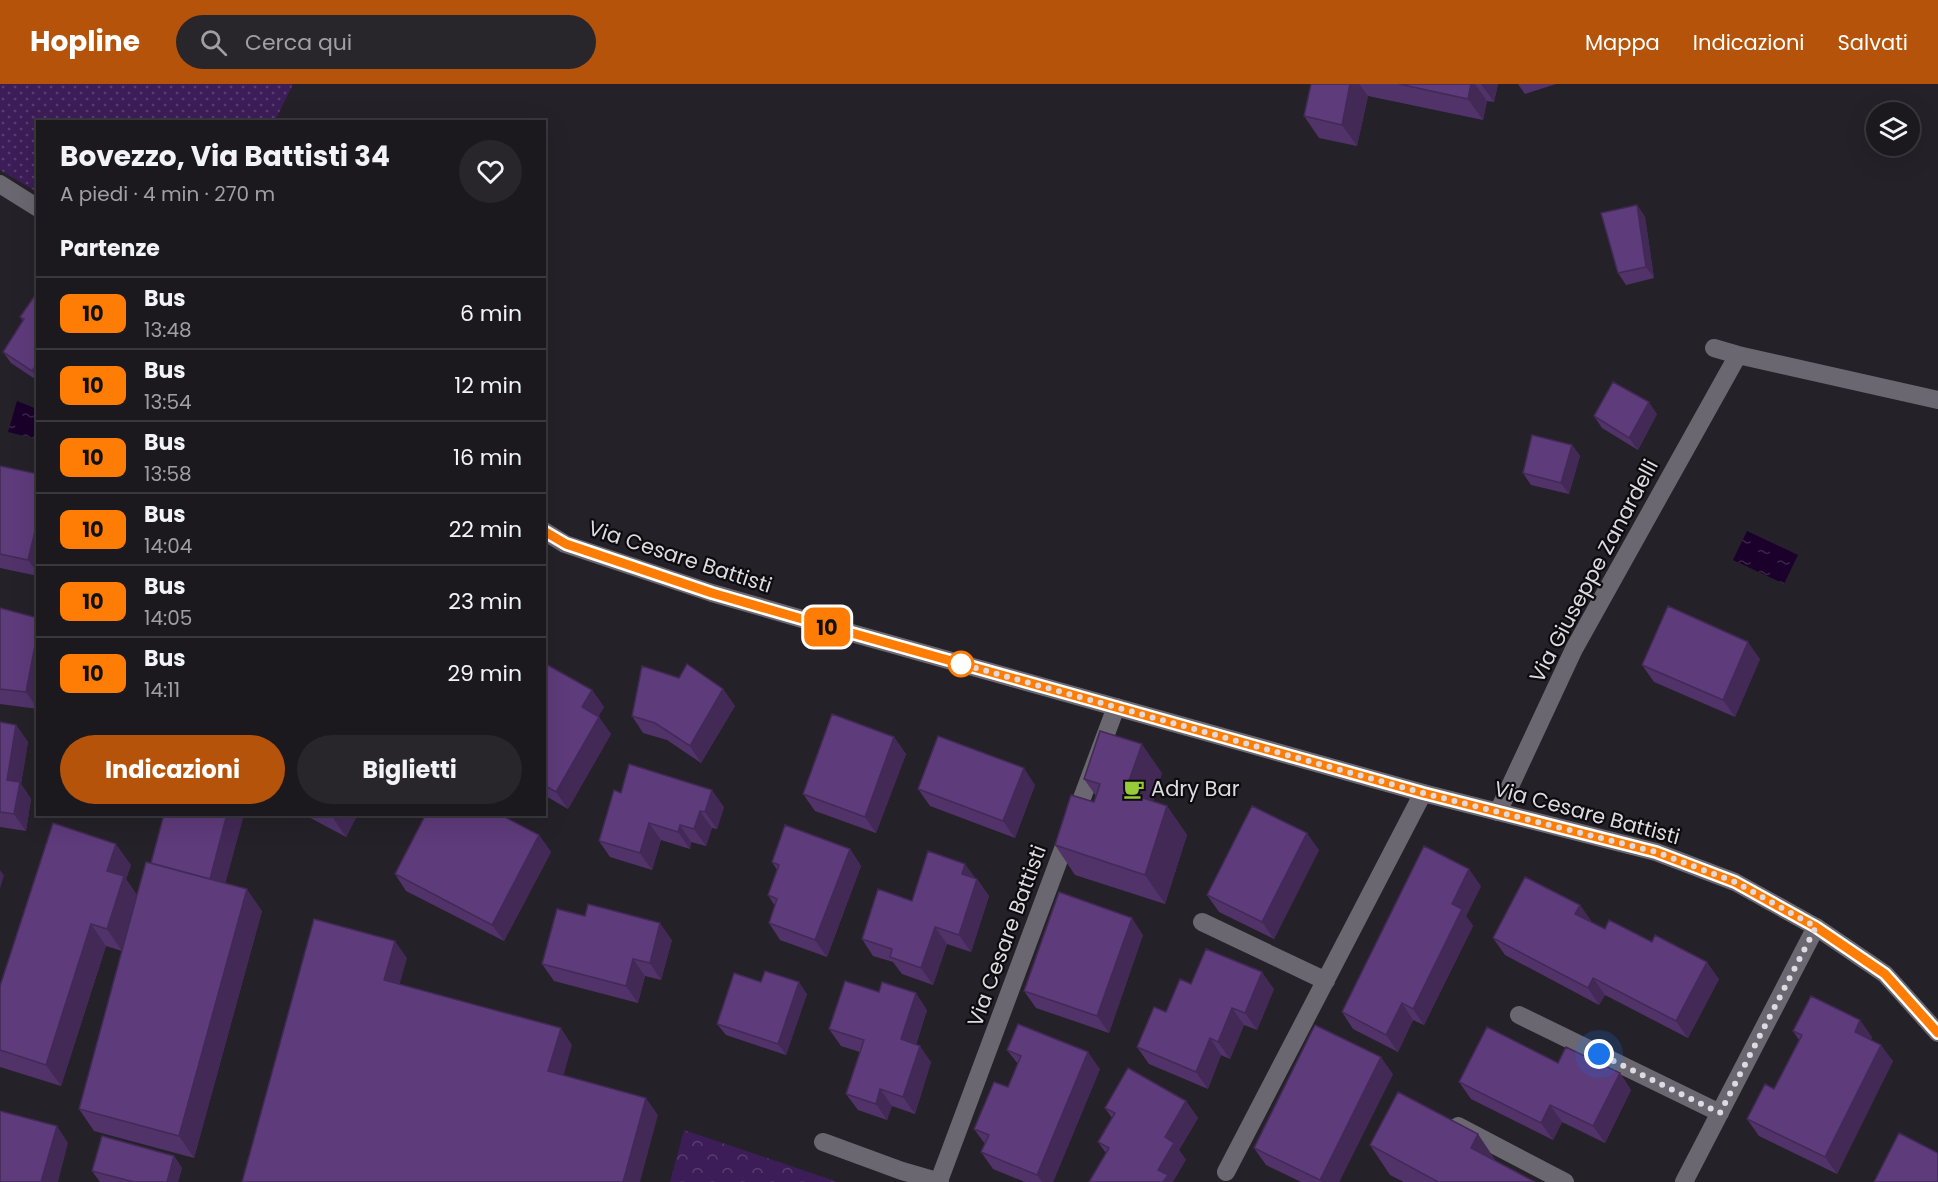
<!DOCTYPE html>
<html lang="it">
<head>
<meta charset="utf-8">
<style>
	:root { --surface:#1b191e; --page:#28262b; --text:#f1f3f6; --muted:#a0a0a4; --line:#39383c; --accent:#b45309 }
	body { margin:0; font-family:Poppins,sans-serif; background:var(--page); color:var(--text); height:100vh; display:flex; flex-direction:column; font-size:22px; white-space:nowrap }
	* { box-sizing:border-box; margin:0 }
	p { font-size:20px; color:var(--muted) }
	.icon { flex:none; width:33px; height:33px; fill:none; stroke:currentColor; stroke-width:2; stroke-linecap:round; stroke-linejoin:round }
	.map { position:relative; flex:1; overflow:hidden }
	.drawer { position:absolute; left:36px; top:36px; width:510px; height:696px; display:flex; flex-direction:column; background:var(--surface); border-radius:0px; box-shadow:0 6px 24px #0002,0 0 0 2px var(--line) }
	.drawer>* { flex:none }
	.badge { padding:0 12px; border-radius:9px; font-size:21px; line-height:39px }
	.controls { position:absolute; left:1866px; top:18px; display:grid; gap:12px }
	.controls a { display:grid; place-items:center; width:54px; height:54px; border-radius:50%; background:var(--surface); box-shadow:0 6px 24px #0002,0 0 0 2px var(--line); font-size:30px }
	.you { position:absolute; width:30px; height:30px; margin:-15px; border:4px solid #fff; border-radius:50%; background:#1a73e8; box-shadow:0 0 0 9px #1a73e833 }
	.map>.badge { position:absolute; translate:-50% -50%; box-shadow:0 0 0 3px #fff }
	h2 { padding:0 24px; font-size:22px; line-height:54px }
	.round { display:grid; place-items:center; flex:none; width:63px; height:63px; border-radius:32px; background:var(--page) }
	.overview { display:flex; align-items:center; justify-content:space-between; height:102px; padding:0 24px }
	h1 { font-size:28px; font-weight:700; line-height:45px }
	.cta { display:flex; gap:12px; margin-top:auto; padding:12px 24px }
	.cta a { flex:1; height:69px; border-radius:36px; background:var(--accent); color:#fff; font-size:24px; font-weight:700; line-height:69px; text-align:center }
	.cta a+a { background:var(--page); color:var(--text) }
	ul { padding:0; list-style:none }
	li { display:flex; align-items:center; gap:18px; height:72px; padding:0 24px; border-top:2px solid var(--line) }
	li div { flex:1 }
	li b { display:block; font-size:22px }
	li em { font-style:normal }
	li .badge { min-width:66px; font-weight:700; text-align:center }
	header { display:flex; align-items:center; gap:36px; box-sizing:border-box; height:84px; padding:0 30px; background:var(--accent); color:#fff }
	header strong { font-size:28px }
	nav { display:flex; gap:33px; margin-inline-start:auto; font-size:21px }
	.search { width:420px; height:54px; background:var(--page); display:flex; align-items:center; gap:15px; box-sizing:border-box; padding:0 21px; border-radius:33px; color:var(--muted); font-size:22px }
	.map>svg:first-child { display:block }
	.grass { fill:url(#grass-dots) }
	.park { fill:url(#park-crowns) }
	.water { fill:url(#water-ripples) }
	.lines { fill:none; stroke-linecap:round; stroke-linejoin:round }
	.minor { stroke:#6b6770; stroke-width:18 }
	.tertiary { stroke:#6b6770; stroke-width:18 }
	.wall { fill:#51336a }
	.shaded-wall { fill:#422956 }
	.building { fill:#5e3b7b; stroke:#422956; stroke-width:1.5 }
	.line-casing { stroke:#fff; stroke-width:14 }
	.line { stroke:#ff7d04; stroke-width:9 }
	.walk { stroke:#dddae0; stroke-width:6; stroke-dasharray:0 10.8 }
	.stop-dot { fill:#fff; stroke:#ff7d04; stroke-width:3 }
	.labels { text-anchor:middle; stroke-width:4.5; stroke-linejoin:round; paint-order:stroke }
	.street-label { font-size:21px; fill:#dddae0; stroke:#0d0b0e }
	.poi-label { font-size:21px; fill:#dddae0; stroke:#0d0b0e; text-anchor:start }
</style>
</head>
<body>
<header>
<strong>Hopline</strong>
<div class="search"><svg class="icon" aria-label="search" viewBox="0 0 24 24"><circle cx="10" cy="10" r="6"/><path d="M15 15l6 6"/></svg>Cerca qui</div>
<nav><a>Mappa</a><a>Indicazioni</a><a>Salvati</a></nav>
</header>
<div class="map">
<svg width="1938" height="1098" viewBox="0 0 1938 1098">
	<defs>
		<pattern id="grass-dots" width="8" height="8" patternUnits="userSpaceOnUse" patternTransform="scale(1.5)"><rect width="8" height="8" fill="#3d1d57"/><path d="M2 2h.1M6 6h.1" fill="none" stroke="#593d6f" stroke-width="1.8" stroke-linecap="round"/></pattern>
		<pattern id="park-crowns" width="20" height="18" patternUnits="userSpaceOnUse" patternTransform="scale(1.5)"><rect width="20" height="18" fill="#3d1d57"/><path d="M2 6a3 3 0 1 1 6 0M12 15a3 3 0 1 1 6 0" fill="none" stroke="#593d6f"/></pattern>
		<pattern id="water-ripples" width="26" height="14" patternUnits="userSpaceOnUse" patternTransform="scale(1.5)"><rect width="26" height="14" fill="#1a002b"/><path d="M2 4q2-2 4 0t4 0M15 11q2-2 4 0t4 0" fill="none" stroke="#3b2549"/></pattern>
	</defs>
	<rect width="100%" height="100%" fill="#242128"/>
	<path class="grass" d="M0 0H293L275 37 38 38 37 108 0 86Z"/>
	<path class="park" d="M684 1046 838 1098H670Z"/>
	<path class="water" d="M17 317 37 325V355L8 348Z
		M1747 447 1798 471 1784 500 1733 476Z"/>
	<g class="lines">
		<path class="minor" d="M1714 264 1738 271 1938 316
			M1498 728 1574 565 1738 271
			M1202 838 1326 897
			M1519 931 1720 1029
			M1458 1042 1565 1098
			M823 1058 902 1087 940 1098
			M1226 1088 1423 709
			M939 1097 1116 623
			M1684 1098 1816 843"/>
		<path class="tertiary" d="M0 100 38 124
			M544 447 565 460 712 509 823 541 1423 709 1656 768 1735 798 1816 843 1885 890 1938 949"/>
	</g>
	<path class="wall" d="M1311 0H1498L1494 18 1487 17 1483 36 1368 12 1357 62 1319 54 1304 32Z
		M1518 0H1556L1525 10Z
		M1637 121 1645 133 1654 194 1626 201 1618 189Z
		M38 207V297L11 279 3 268 23 237 20 233Z
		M1657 330 1638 366 1602 344 1594 332Z
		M1572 361 1580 372 1569 410 1531 401 1523 389Z
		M0 382 38 390V492L0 484Z
		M0 524 38 534V625L0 620Z
		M1760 575 1735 633 1654 598 1642 581Z
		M544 579 592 606 604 623 598 633 611 650 568 725 544 711Z
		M679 594 723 605 735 622 701 679 667 656 643 649 632 632Z
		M0 638 16 641 28 658 21 700 31 715 26 747 0 743Z
		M894 653 906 670 876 749 815 727 803 710Z
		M1162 689 1153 717 1167 722 1187 751 1165 820 1075 791 1055 761 1094 718 1096 712 1084 695Z
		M1035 701 1015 754 930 722 918 705Z
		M621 709 724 723 717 745 712 744 706 762 691 758 690 765 661 756 652 786 610 773 599 757Z
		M164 730H244L225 799 262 827 194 1074 94 1047 79 1025 122 867 106 862 61 1002 0 983V902L131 781 126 795 137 811 151 779Z
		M303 730H358L346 753Z
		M539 751 551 768 504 857 406 807 395 790Z
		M850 765 861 782 827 873 780 856 769 839 775 822 768 811 777 786 772 778Z
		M1319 766 1274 855 1219 828 1207 811Z
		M976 795H977L989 812 971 868 947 860 933 901 902 890 893 878 873 872 862 855 912 817Z
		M1481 802 1466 832 1473 842 1424 941 1413 936 1398 968 1353 945 1342 928Z
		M1580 821 1592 839 1605 845 1719 895 1688 954 1605 911 1599 921 1505 871 1493 854Z
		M585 832 672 856 661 896 645 892 638 919 554 897 542 880Z
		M1143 851 1109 949 1036 924 1024 907Z
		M761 898 807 910 786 971 726 951 717 940Z
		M1191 900 1274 905 1257 946 1244 941 1230 975 1221 971 1208 1005 1149 980 1137 963 1166 928Z
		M927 926 916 961 931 978 915 1030 892 1022 887 1036 858 1026 846 1010 860 968 841 962 829 945Z
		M1793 947 1872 953 1871 956 1893 977 1837 1090 1759 1052 1747 1035 1774 1005 1799 956Z
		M1007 966 1100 985 1053 1098H1025L993 1085 981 1068 985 1060 974 1045 1008 1003 1018 980Z
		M1558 979 1620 989 1631 1006 1605 1059 1562 1038 1553 1056 1471 1015 1459 998Z
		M1393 990 1339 1098H1301L1266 1081 1254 1064Z
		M1186 1017 1198 1034 1179 1066 1186 1076 1106 1069 1098 1058 1112 1034 1105 1024Z
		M1370 1061 1497 1078 1535 1098H1404L1390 1091Z
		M174 1072 182 1084 178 1098H100L92 1087Z"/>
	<path class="shaded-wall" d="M1350 0H1359L1368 12 1357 62 1342 41Z
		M1471 0H1475L1487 17 1483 36 1468 15Z
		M1481 0H1498L1494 18Z
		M1637 121 1645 133 1654 194 1646 183Z
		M34 284 38 289V295L32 287Z
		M1649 318 1657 330 1638 366 1629 354Z
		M1572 361 1580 372 1569 410 1561 399Z
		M38 435V489L28 476Z
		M38 546V625L26 608Z
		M1748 558 1760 575 1735 633 1723 616Z
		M723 605 735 622 701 679 690 662Z
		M592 606 604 623 594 640 582 623Z
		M599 633 611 650 568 725 556 708Z
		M16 641 28 658 21 700 31 715 26 747 14 730 7 696Z
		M894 653 906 670 876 749 865 733Z
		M1142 660 1162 689 1146 737 1125 708Z
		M1024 684 1035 701 1015 754 1003 737Z
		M712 706 724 723 717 745 705 728Z
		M1167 722 1187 751 1165 820 1145 791Z
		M700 727 712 744 706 762 694 745Z
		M227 730H244L221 816 209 799Z
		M331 730H358L346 753 331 731Z
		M649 739 661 756 652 786 640 769Z
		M680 741 691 758 690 765 678 748Z
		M1307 749 1319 766 1274 855 1262 838Z
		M539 751 551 768 504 857 492 841Z
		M116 760 131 781 126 795 139 814 122 867 107 845V787Z
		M850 765 861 782 827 873 815 856Z
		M965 780 989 812 971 868 959 851 962 790Z
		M1469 785 1481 802 1466 832 1473 842 1424 941 1413 925 1452 820Z
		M0 786 4 791 0 805Z
		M247 805 262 827 194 1074 179 1052Z
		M1580 821 1592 838 1587 847 1575 830Z
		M1132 834 1143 851 1109 949 1097 932Z
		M660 839 672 856 661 896 650 879Z
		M91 840 106 862 61 1002 46 981Z
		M935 843 947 860 933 901 921 884Z
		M395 857 407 874 396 913 384 896Z
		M633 875 645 892 638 919 626 902Z
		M1707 878 1719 895 1688 954 1676 937Z
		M1262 888 1274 905 1257 946 1245 929Z
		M1593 894 1605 911 1599 921 1588 904Z
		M799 898 807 910 786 971 778 960Z
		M916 909 927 926 912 972 901 955Z
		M1402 919 1413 936 1398 968 1386 951Z
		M1232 924 1244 941 1230 975 1218 958Z
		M1860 936 1872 953 1867 964 1855 948Z
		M561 944 572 961 560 1004 548 987Z
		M1210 954 1221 971 1208 1005 1196 988Z
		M1881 961 1893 977 1837 1090 1825 1073Z
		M920 962 931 978 915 1030 903 1013Z
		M1088 968 1100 985 1053 1098H1042L1037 1091Z
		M1381 973 1393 990 1339 1098H1321L1320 1096Z
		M1620 989 1631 1006 1605 1059 1593 1042Z
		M880 1005 892 1022 887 1036 876 1020Z
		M646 1014 658 1031 640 1098H623Z
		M1186 1017 1198 1034 1179 1066 1186 1076 1173 1098H1163L1158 1086 1165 1053Z
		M1550 1021 1562 1038 1553 1056 1541 1039Z
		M57 1042 68 1059 58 1098H41Z
		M1478 1050 1498 1080 1471 1064Z
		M174 1072 182 1084 178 1098H167Z"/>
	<path class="building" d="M1311 0H1350L1342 41 1304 32Z
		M1399 0H1471L1468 15Z
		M1637 121 1646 183 1618 189 1601 129Z
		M38 207V286L34 284 32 287 3 268 24 235 20 233Z
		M1613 298 1649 318 1629 354 1594 332Z
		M1532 351 1572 361 1561 399 1523 389Z
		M0 382 38 390V435L28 476 0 470Z
		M1668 522 1748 558 1723 616 1642 581Z
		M0 524 38 534V546L26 608 0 605Z
		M544 579 592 606 582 623 599 633 556 708 544 701Z
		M687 580 723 605 690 662 655 639 632 632 642 582 679 594Z
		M832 630 894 653 865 733 803 710Z
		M0 638 16 641 7 696 20 698 14 730 0 728Z
		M1100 647 1142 660 1125 708 1167 722 1145 791 1055 761 1071 711 1094 718 1100 700 1084 695Z
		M938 652 1024 684 1003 737 918 705Z
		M629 680 712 706 705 728 700 727 694 745 680 741 678 748 649 739 640 769 599 757 614 706 621 709Z
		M1252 722 1307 749 1262 838 1207 811Z
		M164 730H227L210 795 151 779Z
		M426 730H499L539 751 492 841 395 790Z
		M53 739 116 760 107 787 124 792 107 845 91 840 46 981 0 966V902Z
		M785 741 850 765 815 856 769 839 777 815 768 811 779 781 772 778Z
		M1424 762 1469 785 1452 820 1462 825 1413 925 1402 919 1386 951 1342 928Z
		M928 767 965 780 962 790 977 795 959 851 935 843 921 884 890 873 892 865 862 855 878 805 912 817Z
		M146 778 247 805 179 1052 79 1025Z
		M1525 793 1580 821 1575 830 1605 845 1609 836 1652 858 1655 851 1707 878 1676 937 1593 894 1588 904 1493 854Z
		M1059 808 1132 834 1097 932 1024 907Z
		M588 820 660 839 650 879 633 875 626 902 542 880 557 825 585 832Z
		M314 835 395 857 384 896 561 944 548 987 646 1014 623 1098H242Z
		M1206 865 1262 888 1245 929 1232 924 1218 958 1210 954 1196 988 1137 963 1154 923 1166 928 1180 895 1191 900Z
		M765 887 799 898 778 960 717 940 734 889 761 898Z
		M845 897 879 908 882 898 916 909 901 955 920 962 903 1013 880 1005 876 1020 846 1010 864 956 829 945Z
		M1811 912 1860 936 1855 948 1881 961 1825 1073 1747 1035 1765 1000 1774 1005 1802 951 1793 947Z
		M1018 940 1088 968 1037 1091 981 1068 989 1051 974 1045 994 998 1008 1003 1021 972 1007 966Z
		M1315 941 1381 973 1320 1096 1254 1064Z
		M1487 943 1558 979 1566 963 1620 989 1593 1042 1550 1021 1541 1039 1459 998Z
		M1128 984 1186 1017 1165 1053 1174 1059 1158 1086 1168 1091 1163 1098H1089L1109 1064 1098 1058 1115 1029 1105 1024Z
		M1398 1008 1478 1050 1471 1064 1535 1098H1438L1370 1061Z
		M0 1027 57 1042 41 1098H0Z
		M1899 1049 1938 1069V1098H1874Z
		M102 1052 174 1072 167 1098H134L92 1087Z"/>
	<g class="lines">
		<g class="line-casing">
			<path id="line" d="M544 447 566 460 712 509 823 541 1423 709 1656 768 1735 798 1816 843 1885 890 1938 949"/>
		</g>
		<use href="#line" class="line"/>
		<path class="walk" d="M961 580 958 579 1423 709 1656 768 1735 798 1816 843 1720 1029 1599 970"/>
	</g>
	<defs>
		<g id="cafe-bare" transform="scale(1.62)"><path d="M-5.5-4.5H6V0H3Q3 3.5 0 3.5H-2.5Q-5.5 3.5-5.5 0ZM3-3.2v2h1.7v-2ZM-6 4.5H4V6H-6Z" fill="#97cc38" stroke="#0d0b0e" stroke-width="2.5" paint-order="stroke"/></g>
	</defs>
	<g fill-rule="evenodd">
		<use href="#cafe-bare" x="1134" y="705"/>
	</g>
	<circle class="stop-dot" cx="961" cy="580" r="12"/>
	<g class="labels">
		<g class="street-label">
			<text transform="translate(680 473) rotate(18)" y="7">Via Cesare Battisti</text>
			<text transform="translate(1594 487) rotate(-62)" y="7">Via Giuseppe Zanardelli</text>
			<text transform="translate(1587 729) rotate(15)" y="7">Via Cesare Battisti</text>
			<text transform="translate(1007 852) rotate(-70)" y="7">Via Cesare Battisti</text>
		</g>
		<g class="poi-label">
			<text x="1151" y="712">Adry Bar</text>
		</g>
	</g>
</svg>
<div class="controls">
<a><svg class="icon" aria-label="layers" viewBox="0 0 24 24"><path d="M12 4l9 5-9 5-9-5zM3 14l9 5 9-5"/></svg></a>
</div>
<div class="you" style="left:1599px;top:970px"></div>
<b class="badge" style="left:827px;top:543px;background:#ff7d04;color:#111">10</b>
<section class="drawer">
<div class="overview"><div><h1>Bovezzo, Via Battisti 34</h1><p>A piedi · 4 min · 270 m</p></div><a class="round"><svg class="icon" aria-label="heart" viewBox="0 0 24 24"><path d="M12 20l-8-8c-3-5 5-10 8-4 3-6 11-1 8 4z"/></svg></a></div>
<h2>Partenze</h2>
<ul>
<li><span class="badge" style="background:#ff7d04;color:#111">10</span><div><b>Bus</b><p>13:48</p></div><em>6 min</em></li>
<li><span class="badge" style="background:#ff7d04;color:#111">10</span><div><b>Bus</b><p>13:54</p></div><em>12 min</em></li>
<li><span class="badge" style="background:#ff7d04;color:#111">10</span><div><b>Bus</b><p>13:58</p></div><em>16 min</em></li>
<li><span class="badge" style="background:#ff7d04;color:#111">10</span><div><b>Bus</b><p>14:04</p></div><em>22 min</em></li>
<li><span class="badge" style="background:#ff7d04;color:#111">10</span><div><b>Bus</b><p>14:05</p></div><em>23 min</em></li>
<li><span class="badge" style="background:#ff7d04;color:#111">10</span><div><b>Bus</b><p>14:11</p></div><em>29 min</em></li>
</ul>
<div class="cta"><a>Indicazioni</a><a>Biglietti</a></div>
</section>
</div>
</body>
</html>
